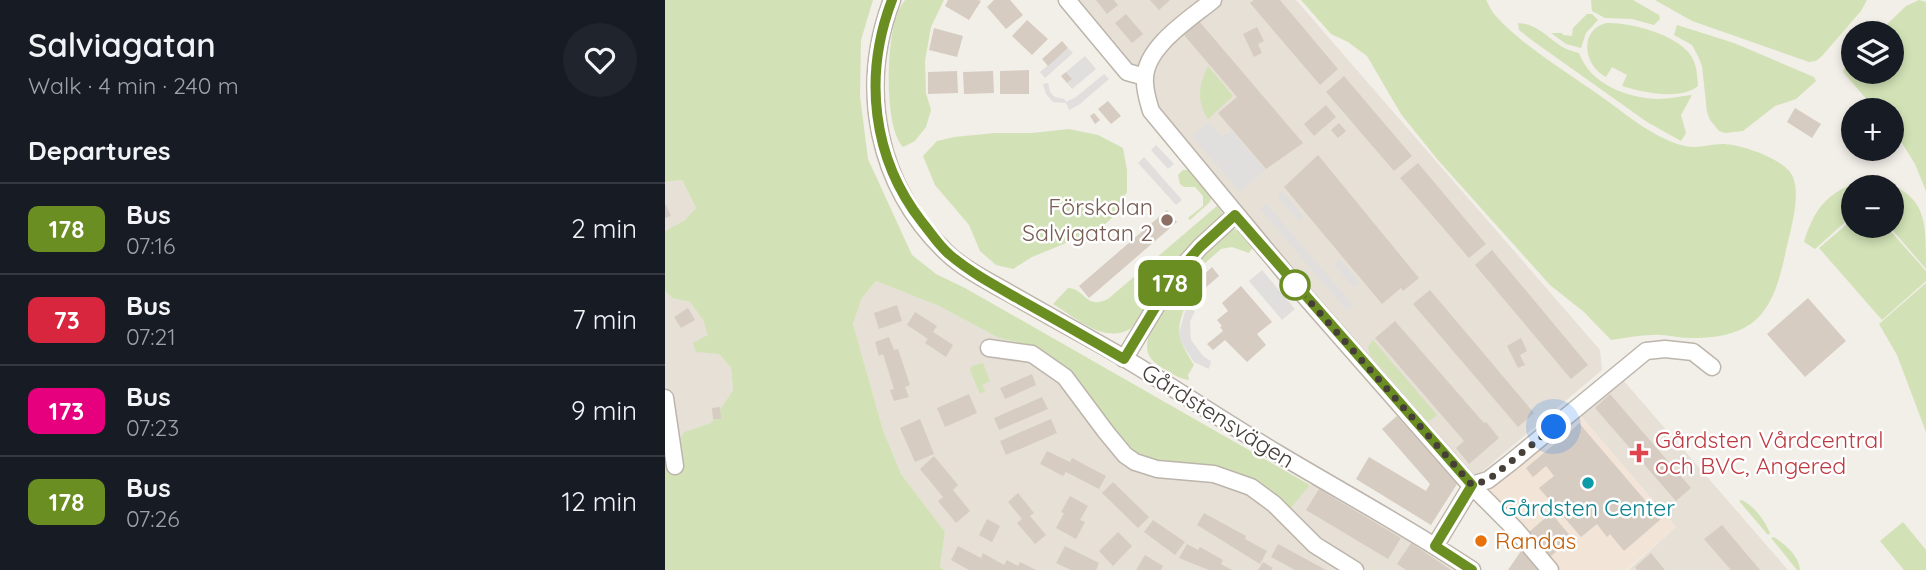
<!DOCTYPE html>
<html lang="en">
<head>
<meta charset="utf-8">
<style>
	:root { --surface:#171b24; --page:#20242c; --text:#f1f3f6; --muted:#9ea1a6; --line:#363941 }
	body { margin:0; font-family:Quicksand,sans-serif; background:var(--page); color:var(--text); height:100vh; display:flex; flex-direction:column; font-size:26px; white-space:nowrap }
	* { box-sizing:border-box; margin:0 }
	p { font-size:23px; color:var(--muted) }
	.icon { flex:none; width:38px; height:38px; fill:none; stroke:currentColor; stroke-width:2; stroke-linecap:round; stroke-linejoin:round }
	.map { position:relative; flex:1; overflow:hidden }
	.side { display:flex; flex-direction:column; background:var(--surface); width:665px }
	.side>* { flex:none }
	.badge { padding:0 14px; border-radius:10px; font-size:24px; line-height:46px }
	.tools { position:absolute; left:1176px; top:21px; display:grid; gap:14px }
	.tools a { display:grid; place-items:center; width:63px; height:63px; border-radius:50%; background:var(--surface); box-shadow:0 4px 10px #0003; font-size:35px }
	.you { position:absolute; width:35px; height:35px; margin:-18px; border:5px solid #fff; border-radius:50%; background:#1a73e8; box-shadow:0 0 0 10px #1a73e833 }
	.map>.badge { position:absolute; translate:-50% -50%; box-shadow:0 0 0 4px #fff }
	h2 { padding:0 28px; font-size:26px; line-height:63px }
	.round { display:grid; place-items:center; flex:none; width:74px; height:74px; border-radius:37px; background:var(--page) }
	.head { display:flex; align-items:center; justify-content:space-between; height:119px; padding:0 28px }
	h1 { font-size:33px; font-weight:600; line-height:52px }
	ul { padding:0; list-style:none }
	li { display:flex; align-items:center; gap:21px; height:91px; padding:0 28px; border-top:2px solid var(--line) }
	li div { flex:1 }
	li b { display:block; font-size:26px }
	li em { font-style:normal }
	li .badge { min-width:77px; font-weight:700; text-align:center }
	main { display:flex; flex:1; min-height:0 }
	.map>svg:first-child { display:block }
	.residential { fill:#e6e0d7 }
	.commercial { fill:#f2e4d6 }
	.green { fill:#d2e2b6 }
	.parking { fill:#e1dfdd }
	.building { fill:#d6ccc2 }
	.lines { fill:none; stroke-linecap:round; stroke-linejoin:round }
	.minor-casing { stroke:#bdb5ac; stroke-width:19 }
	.minor { stroke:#fff; stroke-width:16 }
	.line-casing { stroke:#fff; stroke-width:16 }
	.line { stroke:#6b8e23; stroke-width:10 }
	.walk { stroke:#453f38; stroke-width:7; stroke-dasharray:0 12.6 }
	.education-dot { fill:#8d6e63; stroke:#fff; stroke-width:2.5 }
	.stop-dot { fill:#fff; stroke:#6b8e23; stroke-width:3.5 }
	.health-dot { fill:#e0444e; stroke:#fff; stroke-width:2.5 }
	.culture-dot { fill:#0f9aa8; stroke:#fff; stroke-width:2.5 }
	.food-dot { fill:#e8710a; stroke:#fff; stroke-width:2.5 }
	.labels { text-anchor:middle; stroke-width:5; stroke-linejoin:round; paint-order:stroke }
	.education-label { font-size:23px; fill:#785e54; stroke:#fff; text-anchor:end }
	.street-label { font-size:23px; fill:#453f38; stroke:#fff }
	.health-label { font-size:23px; fill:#be3a42; stroke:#fff; text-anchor:start }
	.culture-label { font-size:23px; fill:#0d838f; stroke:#fff }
	.food-label { font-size:23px; fill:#c56008; stroke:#fff; text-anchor:start }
</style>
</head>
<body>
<main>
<section class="side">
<div class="head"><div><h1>Salviagatan</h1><p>Walk · 4 min · 240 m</p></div><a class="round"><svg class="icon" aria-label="heart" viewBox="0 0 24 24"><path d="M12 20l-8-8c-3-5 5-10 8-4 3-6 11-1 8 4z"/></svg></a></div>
<h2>Departures</h2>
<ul>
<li><span class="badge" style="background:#6b8e23;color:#fff">178</span><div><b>Bus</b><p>07:16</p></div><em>2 min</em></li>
<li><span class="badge" style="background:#d7263d;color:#fff">73</span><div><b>Bus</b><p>07:21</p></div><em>7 min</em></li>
<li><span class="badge" style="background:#e6007e;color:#fff">173</span><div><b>Bus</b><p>07:23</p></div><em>9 min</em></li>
<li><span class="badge" style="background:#6b8e23;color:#fff">178</span><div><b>Bus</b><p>07:26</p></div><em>12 min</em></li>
</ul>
</section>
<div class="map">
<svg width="1261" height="570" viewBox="0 0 1261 570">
	<rect width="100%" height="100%" fill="#f2eee8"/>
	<path class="residential" d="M408 0H631L935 350 937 370 813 475 803 472 570 209Z
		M17 180 31 208 20 220 0 231V182Z
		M211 281 274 306 334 338 373 347 395 363 419 387 442 420 529 465 624 509 645 485H651L793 570H279L275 567 280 532 236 474 218 430 188 324 197 298Z
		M0 291 7 298 25 302 38 320 44 335 31 351 54 354 66 368 68 390 46 423 19 432 10 448 0 459Z
		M951 372 1123 570H963L1011 527 909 408Z"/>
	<path class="commercial" d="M909 408 1011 527 961 570H894L823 491 822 484Z"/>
	<path class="green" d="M0 0H208L196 40 195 96 203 159 247 255 271 274 300 288 645 485 625 509 593 483 493 462 473 455 442 420 419 387 395 363 373 347 334 338 274 306 211 281 197 298 188 324 218 430 236 474 280 532 275 567 279 570H0V459L10 448 19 432 46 423 68 390 66 368 54 354 31 352 28 343 43 335 38 320 25 302 7 298 0 291V231L20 220 31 208 17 180 0 182Z
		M240 0H279L266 27 260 61 261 93 266 110 261 127 250 141 238 147C218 126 222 40 232 14 234 9 237 4 240 0Z
		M636 0H821C824 5 826 10 829 14 856 45 900 71 934 95 960 113 989 139 1020 146 1033 149 1045 144 1057 144 1075 144 1113 157 1125 172 1139 190 1124 234 1120 255 1107 315 1089 338 1025 338 1012 338 1000 334 988 335 974 335 960 338 946 340L919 312 885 285 772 159 736 114 702 56 683 42 666 34Z
		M926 0H968L994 15 995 19 989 25 967 19 940 18 927 11Z
		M990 0H1202L1196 11 1157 56 1151 61 1144 62 1027 21Z
		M1254 0 1261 2V191L1250 164 1227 127V110H1211L1178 72 1181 64 1188 57V72H1227V33H1213L1241 6Z
		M922 14H927L933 20 921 33 916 48 901 44 886 33H897L898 35 907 36 908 28Z
		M853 23C871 24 880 35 893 44 899 49 907 51 914 53 925 84 962 98 993 99 1005 99 1015 96 1027 95L1016 115 1021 133 1016 141 982 122 868 41 854 30Z
		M941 23C965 22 1009 34 1024 53 1032 63 1032 74 1033 86 1015 101 977 92 957 86L962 75 947 67 941 77C919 66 913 31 941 23Z
		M1012 25 1069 43 1149 77 1151 81 1131 99 1110 106 1078 131 1060 133 1054 131 1045 120 1042 112 1037 66 1033 56 1027 45 1009 35Z
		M543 66 568 96 543 119C531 102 534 83 543 66Z
		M404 129 433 135 458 148 462 170V192L448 217 433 230 367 257 348 269 331 265 315 251 304 225 270 185 258 156 272 141 289 137 330 133H367Z
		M518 170H526L547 195 545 202 525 220 523 218 538 206V196L530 187H519L515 184 513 175Z
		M1213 179C1261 196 1261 216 1261 269L1224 226H1227V187H1188V215L1150 249 1139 242C1151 201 1172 184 1213 179Z
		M552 206 557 212 555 221 465 329C439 344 411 318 388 304L403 288C421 289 420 310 443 299Z
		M1188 219V226H1221L1261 271V281L1217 320 1154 248Z
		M567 228 580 234 589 246 584 253 567 247 556 249 522 279 519 278V273Z
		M1261 283V432L1232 355 1214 324Z
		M511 294 524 295 530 304 529 309 520 307C509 334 515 342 529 365L523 375 524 380C516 379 509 375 503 371 476 357 479 346 490 320 495 311 502 299 511 294Z
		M708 340 772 415 763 422 705 355 703 347Z
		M318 363 325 381 317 385 320 391 315 394 305 370 307 366Z
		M1077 500C1090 507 1099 519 1105 533L1103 535 1074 501Z
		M1238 522 1261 550V570H1239L1215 541Z
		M1109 537C1121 545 1134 556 1135 570H1132L1106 538Z"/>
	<path class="parking" d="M403 48 408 53 380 78 375 72Z
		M420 56 431 69 407 89 402 83 406 79 401 72Z
		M439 74 444 79 415 104 404 110 401 103 388 102 381 94 378 84 383 83 385 92 390 97 399 99 401 102 411 97Z
		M544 122 557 137 566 130 600 170 575 192 527 136Z
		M491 145 509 164 503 169 486 150Z
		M479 157 517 200 511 205 473 163Z
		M617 191 639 217 634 221 612 196Z
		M601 203 688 305 682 311 595 209Z
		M675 259 695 283 689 288 669 264Z
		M597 270 630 309 617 320 584 281Z
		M521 308 530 311 525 322 526 340 538 356 546 361 544 369 529 362 517 344 514 333Z"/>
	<path class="building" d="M283 0H313L316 1 304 20 280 6Z
		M329 0H345L358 15 341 29 322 7Z
		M431 0H449L453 5 442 14Z
		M485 0H505L494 10Z
		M589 0H615L673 69 655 85 585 3Z
		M461 14 478 34 467 43 450 23Z
		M362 20 383 39 367 55 347 36Z
		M534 21 638 143 601 169 553 113 572 97 519 35Z
		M592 27 599 41 593 44 597 53 589 57 578 34Z
		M269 28 298 36 292 57 264 50Z
		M397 41 403 48 383 66 377 59Z
		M364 70V94H335V71Z
		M292 71 293 93 263 94V72Z
		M328 71 329 93 299 94 298 72Z
		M401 72 407 79 402 83 396 76Z
		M679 76 747 156 729 171 661 92Z
		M443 101 456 116 446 124 433 109Z
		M661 105 671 117 649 136 639 124Z
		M1130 108 1156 124 1147 138 1122 122Z
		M429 113 435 120 430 124 425 116Z
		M674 123 681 131 673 138 666 130Z
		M653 155 754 278 738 291 736 288 717 304 619 187Z
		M753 163 821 244 804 258 735 178Z
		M0 203 6 216 0 218Z
		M502 210 512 222 424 298 414 286Z
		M827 250 923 365 906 379 810 265Z
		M547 267 554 276 539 289 532 281Z
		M576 286 607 322 592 334 601 345 582 362 560 340 548 350 542 344 558 331 555 327 557 326 552 320 563 311 557 303Z
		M765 290 869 413 853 427 748 304Z
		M1143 298 1181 341 1140 377 1102 334Z
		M232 305 237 321 214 329 209 313Z
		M23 308 30 320 16 328 9 317Z
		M250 312 272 326 268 332 288 345 281 357 260 343 263 339 242 325Z
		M730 321 819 423 821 422 834 438 804 464 791 448 799 441 710 338Z
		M224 337 229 350 233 349 245 385 240 387 244 397 229 401 225 390 229 389 218 354 214 356 210 342Z
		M856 338 862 351 855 355 860 365 853 368 842 346Z
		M367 374 371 385 340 399 335 388Z
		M304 394 312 413 280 427 272 408Z
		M945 394 1026 488 1011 501 930 408Z
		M377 397 383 409 334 430 329 418Z
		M55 407 56 419H48L47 408Z
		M732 416 792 484 766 525 691 479 704 457 761 491 765 484 717 429Z
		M255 419 269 454 250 462 235 428Z
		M386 419 392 433 341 455 335 441Z
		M914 423 996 519 959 551 945 534 942 537 932 524 916 537 874 488 889 476 881 466 868 477 861 468 899 436 895 430 902 426 906 431Z
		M382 451 405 462 407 458 441 476 434 489 401 472 398 476 375 464Z
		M269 456 293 485 288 490 305 511 291 523 273 501 278 497 255 469Z
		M448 482 484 517 473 528 437 493Z
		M654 489 736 538 723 559 641 510Z
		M353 493 369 513 365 516 381 535 370 544 352 523 357 519 343 502Z
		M405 496 423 506 415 520 420 522 411 539 391 528 399 513 396 512Z
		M539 513 581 536 580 539 602 551 595 564 532 525Z
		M886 513 907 538 885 557 864 532Z
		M322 519 335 526 327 542 314 535Z
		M488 520 520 542 510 555 479 532Z
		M1057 525 1095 570H1066L1039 539Z
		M453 532 467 546 448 566 434 551Z
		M746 543 786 570H741L732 564Z
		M522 544 533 550 535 547 558 560 556 564 567 570H544L514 558Z
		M613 544 661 570H630L606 557Z
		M293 546 316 558 318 553 339 565 342 560 353 566 355 562 371 570H304L286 560Z
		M400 546 434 563 431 570H406L391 563Z
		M858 548 877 570H843Z
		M986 553 1000 570H972L970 567Z
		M480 555 498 566 496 570H471Z
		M598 562 608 568 606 570H593Z"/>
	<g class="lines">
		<g class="minor-casing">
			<path id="minor" d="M227 0C193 89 212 186 282 253 300 270 323 281 344 293 382 315 421 336 459 358 511 389 560 422 612 453 677 492 744 528 807 570
				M402 0 462 72 480 77
				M548 0C525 19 481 46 480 78 479 89 483 101 486 111L630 285 800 479 851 530 885 570
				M324 348 367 354 400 377 441 432 460 455 470 462 492 469 549 474 586 487 609 504 650 545 690 570
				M459 359 510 275 535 247 570 215
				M0 398 10 466
				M770 546 807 485 823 480 845 463 981 351 1000 349 1028 352 1047 367"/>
		</g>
		<use href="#minor" class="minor"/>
	</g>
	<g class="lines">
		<g class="line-casing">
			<path id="line" d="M227 0C198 76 207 158 257 222 266 233 274 246 285 255 305 272 329 285 352 298 388 318 423 338 459 359L510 275 535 247 570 215 807 485 770 546 807 570"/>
		</g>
		<use href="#line" class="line"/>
		<path class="walk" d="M630 285 807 485 823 480 889 427"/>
	</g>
	<circle class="education-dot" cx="502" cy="220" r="7"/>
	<circle class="stop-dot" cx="630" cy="285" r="14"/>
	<path class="health-dot" d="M970.5 442.5h7v7h7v7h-7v7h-7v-7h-7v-7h7z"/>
	<circle class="culture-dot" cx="923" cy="483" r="7"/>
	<circle class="food-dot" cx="816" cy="541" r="7"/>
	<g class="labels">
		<g class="education-label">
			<text x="488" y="215">Förskolan<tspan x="488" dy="26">Salvigatan 2</tspan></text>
		</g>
		<g class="street-label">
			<text transform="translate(553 416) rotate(32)" y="8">Gårdstensvägen</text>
		</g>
		<g class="health-label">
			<text x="990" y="448">Gårdsten Vårdcentral<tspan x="990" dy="26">och BVC, Angered</tspan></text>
		</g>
		<g class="culture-label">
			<text x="923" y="516">Gårdsten Center</text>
		</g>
		<g class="food-label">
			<text x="830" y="549">Randas</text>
		</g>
	</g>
</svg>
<div class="tools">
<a><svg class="icon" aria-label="layers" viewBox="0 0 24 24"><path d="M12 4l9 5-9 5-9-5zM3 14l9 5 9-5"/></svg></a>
<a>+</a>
<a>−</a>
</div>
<div class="you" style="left:889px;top:427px"></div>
<b class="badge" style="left:505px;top:283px;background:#6b8e23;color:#fff">178</b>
</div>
</main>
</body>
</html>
